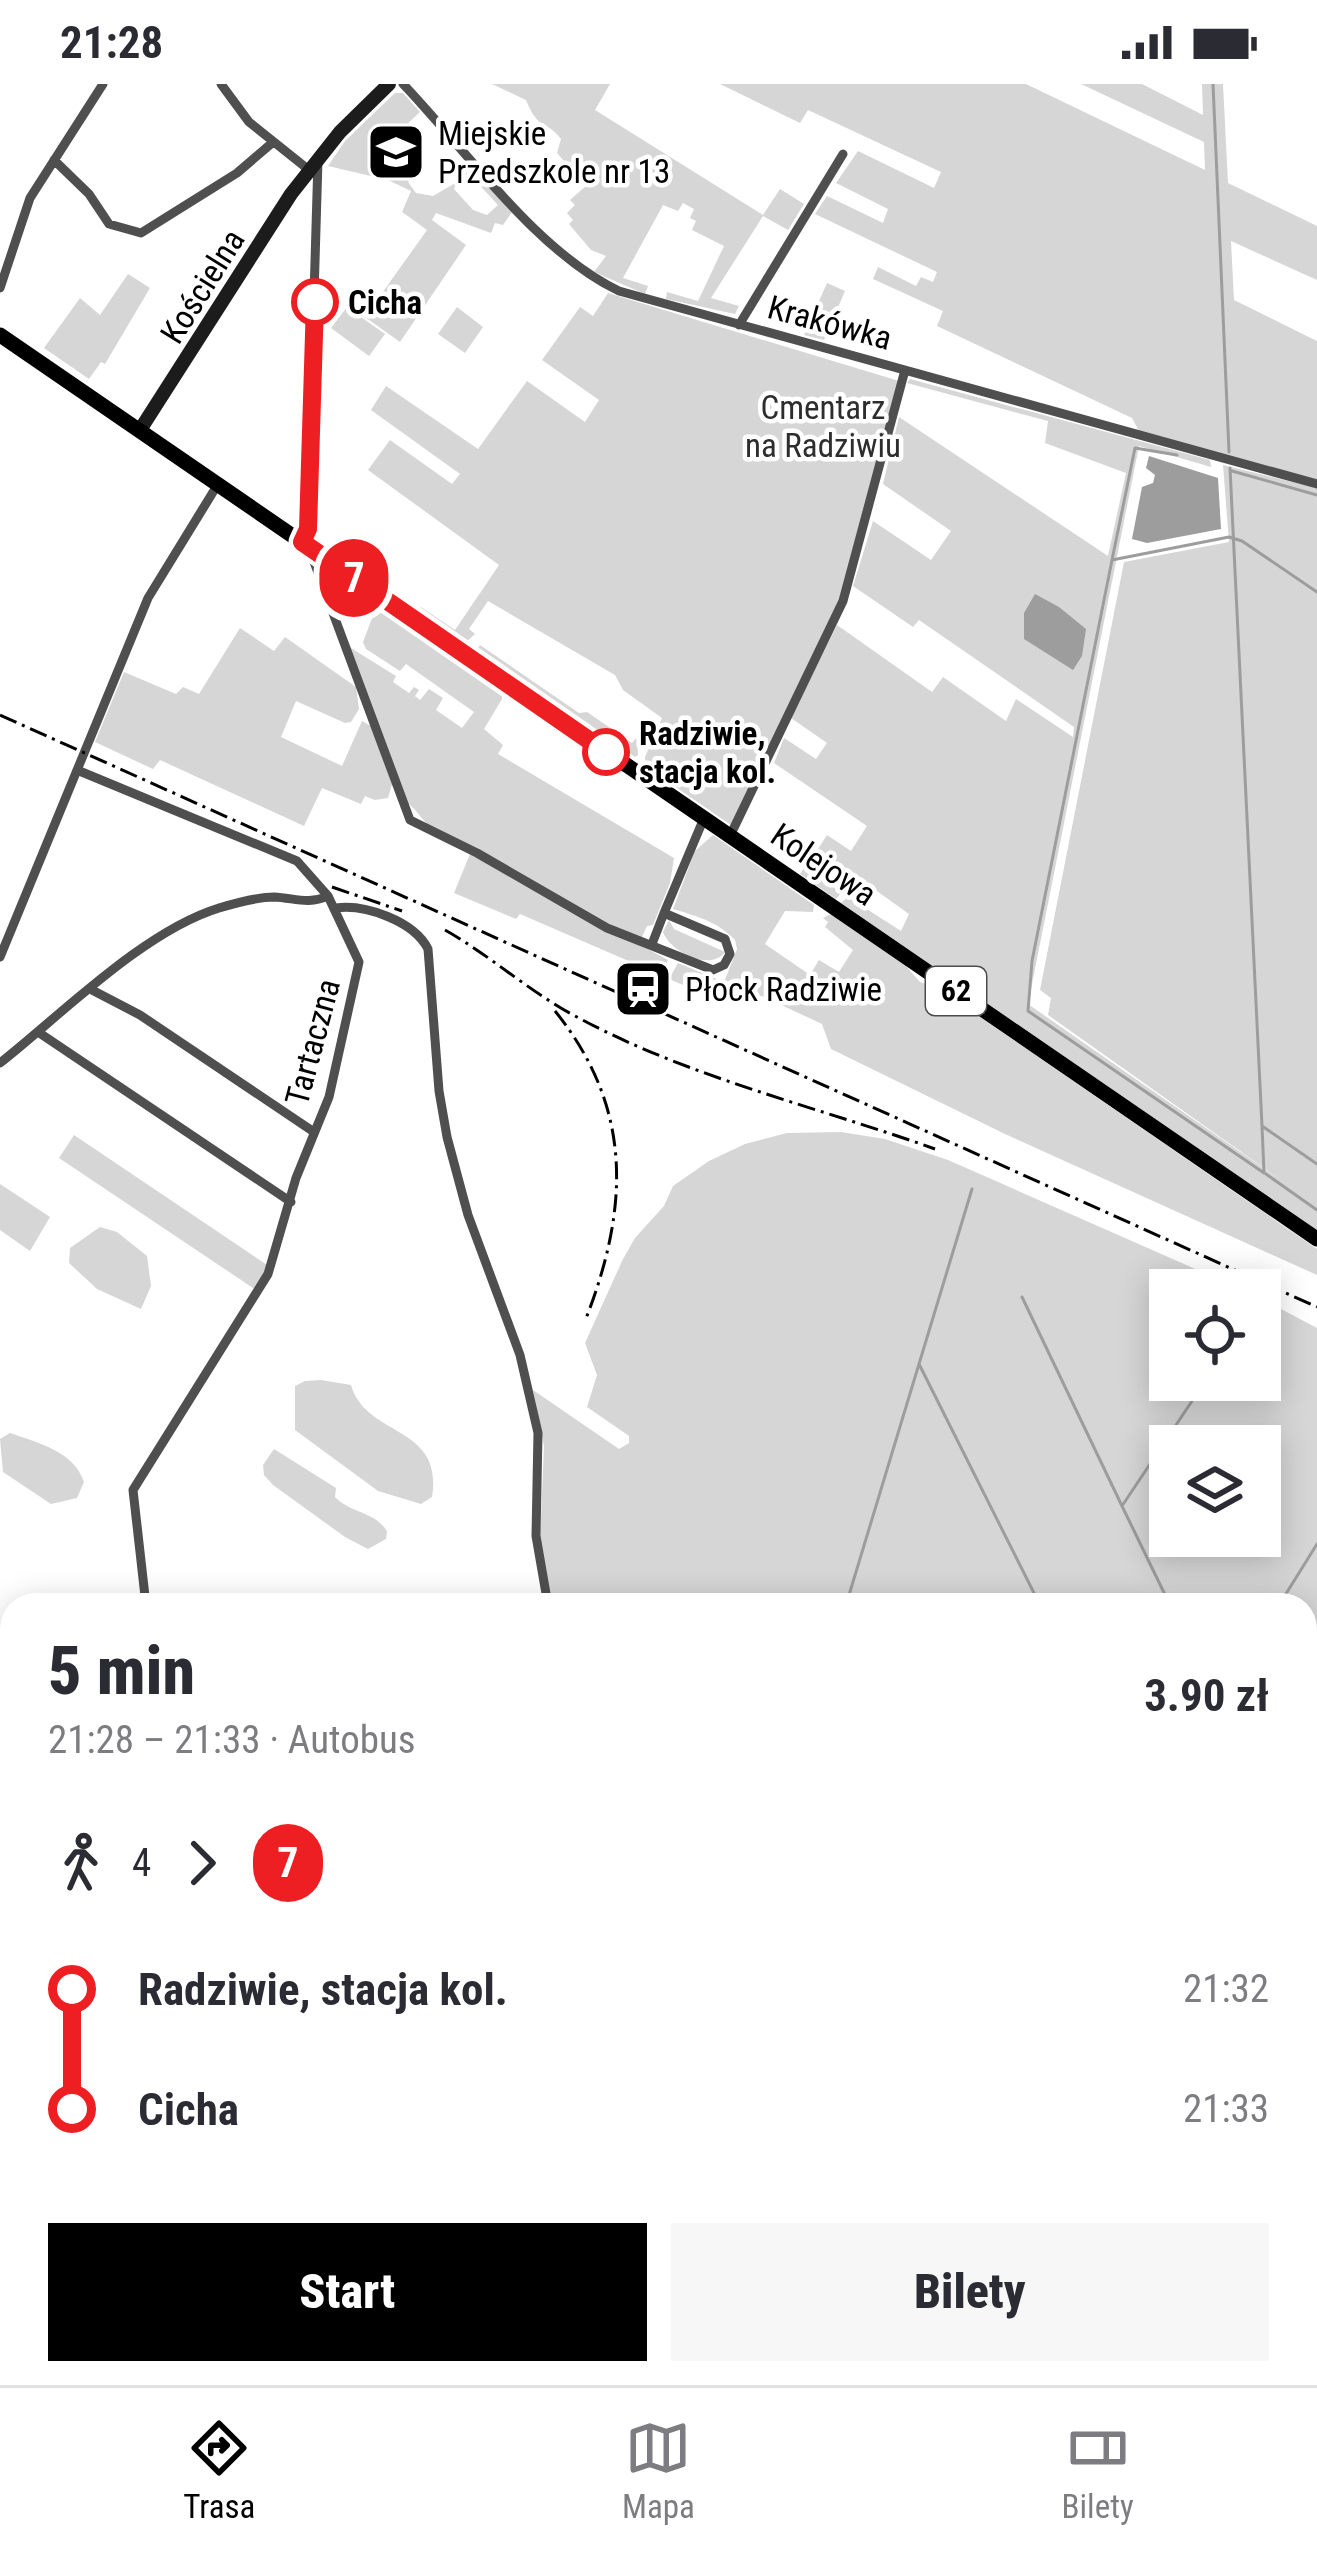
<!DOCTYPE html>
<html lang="pl">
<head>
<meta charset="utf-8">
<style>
	:root { --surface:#fff; --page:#f7f7f7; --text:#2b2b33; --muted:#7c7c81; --line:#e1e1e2; --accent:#000 }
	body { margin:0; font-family:"Roboto Condensed",sans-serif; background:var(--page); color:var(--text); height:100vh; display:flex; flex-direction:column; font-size:45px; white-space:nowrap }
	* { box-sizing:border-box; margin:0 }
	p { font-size:39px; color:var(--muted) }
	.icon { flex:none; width:66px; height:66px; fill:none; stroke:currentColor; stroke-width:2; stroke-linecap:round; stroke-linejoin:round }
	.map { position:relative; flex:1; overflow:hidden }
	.side { position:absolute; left:0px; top:1509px; width:1317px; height:792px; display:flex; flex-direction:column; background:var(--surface); border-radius:36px 36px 0 0; box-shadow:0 6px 30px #0003 }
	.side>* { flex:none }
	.badge { padding:0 24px; border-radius:39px; font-size:42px; line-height:78px }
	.tools { position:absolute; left:1149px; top:1185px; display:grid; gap:24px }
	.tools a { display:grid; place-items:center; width:132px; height:132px; border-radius:0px; background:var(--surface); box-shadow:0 6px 30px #0003; font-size:60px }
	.map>.badge { position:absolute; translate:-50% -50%; box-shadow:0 0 0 6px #fff }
	.legs { display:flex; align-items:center; gap:18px; height:132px; padding:0 48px; font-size:39px }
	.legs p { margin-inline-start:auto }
	.headline { display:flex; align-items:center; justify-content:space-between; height:204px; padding:0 48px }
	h1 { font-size:66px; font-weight:800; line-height:90px }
	.button { display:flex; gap:24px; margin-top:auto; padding:24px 48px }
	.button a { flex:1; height:138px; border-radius:0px; background:var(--accent); color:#fff; font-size:48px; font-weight:800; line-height:138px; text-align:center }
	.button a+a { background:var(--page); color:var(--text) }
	ul { padding:0 48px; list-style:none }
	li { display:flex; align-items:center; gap:42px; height:120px; font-size:45px }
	li i { display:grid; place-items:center; width:18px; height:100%; margin:0 15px; background:currentColor }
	li i::after { content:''; width:30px; height:30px; margin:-15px; border:9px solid; border-radius:50%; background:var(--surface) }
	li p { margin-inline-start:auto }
	li:first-child i { background:linear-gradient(#0000 50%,currentColor 0) }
	li:last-child i { background:linear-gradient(currentColor 50%,#0000 0) }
	.status { display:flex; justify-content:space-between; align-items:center; height:84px; padding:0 60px; background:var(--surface); direction:ltr }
	.status svg { height:33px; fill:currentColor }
	.tabs { display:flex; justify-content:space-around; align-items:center; height:168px; border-top:3px solid var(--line); background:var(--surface); font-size:33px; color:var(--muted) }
	.tabs a { display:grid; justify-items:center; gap:6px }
	.tabs .selected { color:var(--accent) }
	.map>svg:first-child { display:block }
	.green { fill:#d6d6d6; fill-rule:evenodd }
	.water { fill:#9d9d9d }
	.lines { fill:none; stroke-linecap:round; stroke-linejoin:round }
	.stream { stroke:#9d9d9d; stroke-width:3 }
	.minor { stroke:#4f4f4f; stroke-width:9 }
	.secondary { stroke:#1c1c1c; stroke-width:14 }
	.primary { stroke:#000; stroke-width:15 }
	.rail { stroke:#000; stroke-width:3; stroke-dasharray:18 6 3 6; stroke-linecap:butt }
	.line-1-casing { stroke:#fff; stroke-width:27 }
	.line-1 { stroke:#ee1f23; stroke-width:18 }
	.stop-1-dot { fill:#fff; stroke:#ee1f23; stroke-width:6 }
	.labels { text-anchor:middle; stroke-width:9; stroke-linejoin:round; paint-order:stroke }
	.shield { fill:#fff; stroke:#4c4c4c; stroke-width:3 }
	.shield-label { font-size:30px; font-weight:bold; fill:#000 }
	.poi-label { font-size:33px; fill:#000; stroke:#fff; text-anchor:start }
	.street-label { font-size:33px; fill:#000; stroke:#fff }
	.stop-label { font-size:33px; font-weight:bold; fill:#000; stroke:#fff; text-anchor:start }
	.park-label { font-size:33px; fill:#2d2d2d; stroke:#fff }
</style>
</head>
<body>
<div class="status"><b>21:28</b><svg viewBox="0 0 49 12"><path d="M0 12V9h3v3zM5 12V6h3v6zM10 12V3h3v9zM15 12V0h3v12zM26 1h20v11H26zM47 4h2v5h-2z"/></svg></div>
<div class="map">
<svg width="1317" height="2301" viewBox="0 0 1317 2301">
	<rect width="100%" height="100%" fill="#fff"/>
	<path class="green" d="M492 0H610L595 26 763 131 780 105 804 120 788 146 763 132 711 214 739 222 735 230 666 215 667 208 698 217 724 162 692 146 696 137 690 134 694 125 683 119 678 127 663 121 623 194 648 202 645 210 594 188 606 172 591 166 569 140 573 136 567 129 575 121 570 116 586 102 557 69 561 55C546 35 539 48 526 16Z
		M720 0H1026L1205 86 1204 58 1081 0H1142L1203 31 1202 0H1223L1228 99 1317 142V196L1231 157 1234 216 1317 257V397L1139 347 1132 334 937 242 943 227 873 195 878 183 916 202 921 193 933 198 937 188 815 130 827 112 883 139 888 125 836 99 858 67 934 104 941 88 808 26 800 39Z
		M395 9H403L420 28 404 43 388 46 383 64 389 76 414 89 408 98 416 109 433 112 457 98 454 105 473 126 487 131 498 121 471 92 463 93 470 82 512 128 503 141 495 139 491 149 436 129 432 136 466 161 400 258 365 233 427 146 402 128 411 107 388 96 328 82 345 57Z
		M128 190 150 204 105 280 101 278 89 295 44 264 80 214 100 231Z
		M827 199 845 207 824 256 804 251Z
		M608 209 899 297 839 518 731 741 645 682V673L662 634 623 606 615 591 488 517 469 545 475 550 465 559 419 527 421 523 455 546 499 481 368 386 390 356 452 400 460 390 371 326 386 302 478 365 527 297 585 338 599 316 542 276 580 223 593 232Z
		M347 223 385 250 369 272 331 244Z
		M457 223 483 243 465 269 438 250Z
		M910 295 1210 376 1211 383 1139 362 1028 920 1292 1104 1048 931 1051 914 1040 906 1124 478 1229 458 1223 381 1317 404V1146L841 819 848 813 901 847 909 830 856 792 836 815 800 790 804 784 838 806 851 788 818 765 827 751 851 767 867 742 774 679 784 654 816 675 827 659 791 634 837 541 932 608 943 593 1006 637 1016 615 1073 653 1074 643 919 536 913 543 853 502 873 437 931 476 951 447 883 400 899 333 1108 472 1126 389 1045 359 1048 337 907 299Z
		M377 521 502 607V615L484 645 503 661 498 670 674 774 670 799 653 841 647 842 641 855 611 844 490 775C472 755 444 759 426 739 418 730 416 725 405 717L346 561 396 592 393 598 409 609 414 603 419 606 415 612 420 616 429 605 443 614 436 626 462 644 474 628 406 580 400 587 366 565 363 558Z
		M240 544 274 567 285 553 356 603 359 625 351 638 345 639 296 617 281 653 342 682 362 637 371 642 392 700 388 714 375 716 365 712 361 720 322 704 304 742 160 676 153 685 95 658 124 588 176 610 183 603 199 610Z
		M480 561 579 629 587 628 632 659 637 653 638 671 635 673 599 647 588 645 476 567Z
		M713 751 814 821 813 828 785 827 765 860 810 891 819 876 839 888 853 866 825 843 828 838 823 834 831 830 905 881 920 898 938 904 1317 1165V1191L1005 1050 831 965 822 940 762 912 723 918 669 895 678 879 724 898 737 865 735 856C717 837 696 832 673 825L695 767Z
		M470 770 668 876 661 891 520 830 516 835 454 809Z
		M669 836 674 845 725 868C711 888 670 868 663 848Z
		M841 1048 885 1055 948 1076 1243 1206H1170V1296H1260V1214L1317 1244V2301H361L369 2289H1305V1521H552L540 1459 544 1362 533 1306 619 1365 629 1359V1352L587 1323 597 1291 585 1259 623 1175 635 1154 664 1122 673 1102 709 1077 745 1060 787 1049ZM1170 1362H1260V1452H1170Z
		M74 1051 267 1181 256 1206 59 1074Z
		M0 1100 50 1133 30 1167 0 1146Z
		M100 1143 117 1148 147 1172 151 1202 141 1225 97 1205 69 1179 70 1164Z
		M321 1296 351 1301C366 1354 444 1340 432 1413L421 1420 378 1407 295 1346V1302L305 1297Z
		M10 1349C38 1359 74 1367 84 1398L77 1414 51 1420 3 1388 0 1355Z
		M274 1365 336 1404 335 1413C350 1429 374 1427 387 1447L386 1455 368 1465 345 1453 273 1401 264 1391 263 1381Z
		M0 1677 12 1680V1953L0 1968Z
		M0 2081 12 2090V2289H44L42 2301H0Z
		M49 2289H248L256 2295 255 2301H47Z"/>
	<path class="water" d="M1149 372 1218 394 1221 445 1147 459 1132 455 1142 403 1153 399 1155 391 1146 384Z
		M1035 510 1059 523 1086 545 1082 572 1073 586 1024 555V529Z"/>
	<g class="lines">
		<path class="stream" d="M1213 0 1229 368
			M1177 371 1135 364 1112 476 1229 453 1242 457 1317 508
			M1230 384 1262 1042 1317 1080
			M1232 387 1317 411
			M1112 476 1032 877 1028 927 1264 1089 1262 1042
			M1266 1090 1317 1126
			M1022 1213 1122 1422
			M919 1280 1040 1521
			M846 1521 972 1105
			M1170 1521 1122 1422 1206 1296
			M1279 1521 1317 1460
			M1305 1645 1317 1651
			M1305 1813 1317 1819
			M1305 1965 1317 1970
			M993 2289 1015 2301
			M613 2301 616 2289
			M650 2301 657 2289
			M788 2301 795 2289"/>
		<path class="minor" d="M221 0 249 38 309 86
			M403 0C466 66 537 168 619 207L1317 400
			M54 76 89 110 109 140 141 149 237 89 272 59
			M0 204 30 114 103 0
			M739 241 843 70
			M301 458 307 449 318 76
			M315 467 314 478 410 736 477 769 607 844 713 886 724 881 730 870 725 855 664 829 704 734
			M77 686 297 777 328 812 359 878 329 1013 296 1094 268 1190 133 1406 146 1521
			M730 752 843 517 905 286
			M336 824C365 820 414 837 428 865L439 1007 447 1053 468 1131 520 1271 538 1349 536 1452 548 1521
			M652 860 664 829
			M0 873 148 514 218 400
			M92 906 140 931 314 1048
			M38 948 291 1118
			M0 979C62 930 144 847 219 824 236 819 257 813 274 813 295 814 308 821 328 812"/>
		<path class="secondary" d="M140 346 291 110 340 48 389 0"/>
		<path class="primary" d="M0 251 1317 1155"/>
		<path class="rail" d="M0 631 1317 1223
			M332 803 402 827
			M445 846C491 872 531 909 577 933 690 994 815 1022 935 1065
			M555 927C634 1025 629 1125 585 1237"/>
	</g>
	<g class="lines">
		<g class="line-1-casing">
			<path id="line-1" d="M315 218 308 445 302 458 606 668"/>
		</g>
		<use href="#line-1" class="line-1"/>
	</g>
	<defs>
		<g id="school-square" transform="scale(3)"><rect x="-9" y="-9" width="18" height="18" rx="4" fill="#000" stroke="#fff"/><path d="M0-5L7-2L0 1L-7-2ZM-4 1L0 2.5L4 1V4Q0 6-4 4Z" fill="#fff"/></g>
		<g id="station-square" transform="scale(3)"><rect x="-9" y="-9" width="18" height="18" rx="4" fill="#000" stroke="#fff"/><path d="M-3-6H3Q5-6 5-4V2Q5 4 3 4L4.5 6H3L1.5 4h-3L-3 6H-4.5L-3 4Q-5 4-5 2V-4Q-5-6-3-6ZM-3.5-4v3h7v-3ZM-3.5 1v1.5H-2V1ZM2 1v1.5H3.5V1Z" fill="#fff"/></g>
	</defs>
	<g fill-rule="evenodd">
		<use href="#school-square" x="396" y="68"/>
		<use href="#station-square" x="643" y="905"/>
	</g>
	<g class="stop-1-dot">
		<circle cx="315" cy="218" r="21"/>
		<circle cx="606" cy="668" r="21"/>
	</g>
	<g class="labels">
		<rect class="shield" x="926" y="883" width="60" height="48" rx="9"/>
		<g class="shield-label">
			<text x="956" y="917">62</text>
		</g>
		<g class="poi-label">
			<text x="438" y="61">Miejskie<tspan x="438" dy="38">Przedszkole nr 13</tspan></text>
			<text x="685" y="917">Płock Radziwie</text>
		</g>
		<g class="street-label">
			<text transform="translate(202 202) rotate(-58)" y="12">Kościelna</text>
			<text transform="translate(830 238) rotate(15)" y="12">Krakówka</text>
			<text transform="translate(824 780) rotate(34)" y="12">Kolejowa</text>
			<text transform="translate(312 958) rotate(-75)" y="12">Tartaczna</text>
		</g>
		<g class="stop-label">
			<text x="348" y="230">Cicha</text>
			<text x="639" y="661">Radziwie,<tspan x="639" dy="38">stacja kol.</tspan></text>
		</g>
		<g class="park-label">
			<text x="823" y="335">Cmentarz<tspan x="823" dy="38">na Radziwiu</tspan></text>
		</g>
	</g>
</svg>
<div class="tools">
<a><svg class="icon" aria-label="locate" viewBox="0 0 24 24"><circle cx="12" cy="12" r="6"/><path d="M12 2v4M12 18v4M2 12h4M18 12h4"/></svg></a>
<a><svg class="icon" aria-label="layers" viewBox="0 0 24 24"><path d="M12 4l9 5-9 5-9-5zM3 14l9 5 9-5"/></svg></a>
</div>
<b class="badge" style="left:354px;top:494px;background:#ee1f23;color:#fff">7</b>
<section class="side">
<div class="headline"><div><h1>5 min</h1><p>21:28 – 21:33 · Autobus</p></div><b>3.90 zł</b></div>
<div class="legs"><svg class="icon" aria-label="walk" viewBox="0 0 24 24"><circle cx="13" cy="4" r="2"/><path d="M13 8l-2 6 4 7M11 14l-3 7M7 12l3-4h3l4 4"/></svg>4<svg class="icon" aria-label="forward" viewBox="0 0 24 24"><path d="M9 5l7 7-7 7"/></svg><b class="badge" style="background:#ee1f23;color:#fff">7</b></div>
<ul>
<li><i style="color:#ee1f23"></i><b>Radziwie, stacja kol.</b><p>21:32</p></li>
<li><i style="color:#ee1f23"></i><b>Cicha</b><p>21:33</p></li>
</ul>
<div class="button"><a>Start</a><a>Bilety</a></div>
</section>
</div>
<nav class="tabs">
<a class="selected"><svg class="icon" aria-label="directions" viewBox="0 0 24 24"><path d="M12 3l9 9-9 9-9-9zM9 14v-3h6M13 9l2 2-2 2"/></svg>Trasa</a>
<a><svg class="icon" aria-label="map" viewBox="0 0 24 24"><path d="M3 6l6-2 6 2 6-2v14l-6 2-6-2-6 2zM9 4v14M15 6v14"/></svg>Mapa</a>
<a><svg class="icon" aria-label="tickets" viewBox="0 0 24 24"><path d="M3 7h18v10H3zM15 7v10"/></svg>Bilety</a>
</nav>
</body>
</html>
